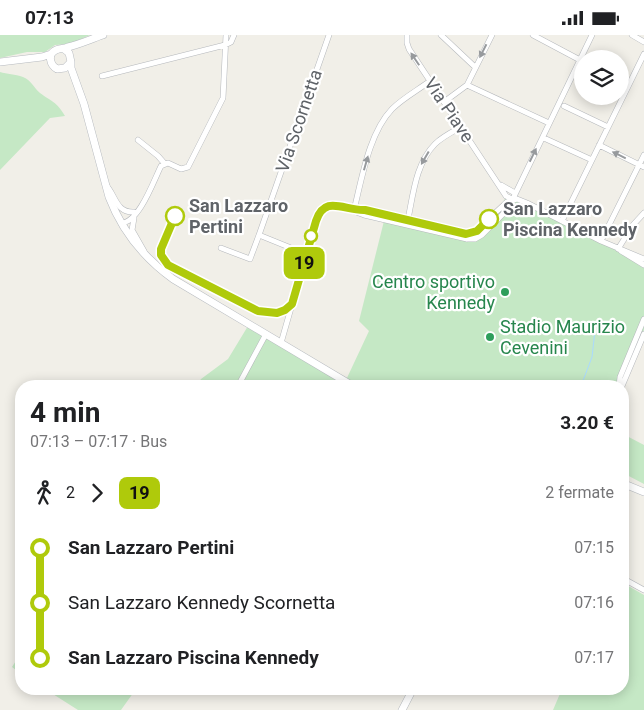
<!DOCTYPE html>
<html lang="it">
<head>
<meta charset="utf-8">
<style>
	:root { --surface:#fff; --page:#f2f2f2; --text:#202124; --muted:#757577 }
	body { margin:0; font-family:Roboto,sans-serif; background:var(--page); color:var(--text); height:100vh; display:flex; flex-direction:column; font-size:19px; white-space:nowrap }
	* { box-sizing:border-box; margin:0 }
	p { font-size:16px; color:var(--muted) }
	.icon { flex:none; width:28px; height:28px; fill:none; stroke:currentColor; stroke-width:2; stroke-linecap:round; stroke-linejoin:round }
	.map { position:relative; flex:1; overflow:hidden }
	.details { position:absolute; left:15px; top:345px; width:614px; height:315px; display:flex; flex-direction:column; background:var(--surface); border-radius:20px; box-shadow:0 2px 12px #0003 }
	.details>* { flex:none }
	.badge { padding:0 10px; border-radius:8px; font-size:18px; line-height:32px }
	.fabs { position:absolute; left:574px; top:15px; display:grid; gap:10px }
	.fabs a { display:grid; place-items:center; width:55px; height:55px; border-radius:50%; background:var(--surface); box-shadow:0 2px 12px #0003; font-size:25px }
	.map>.badge { position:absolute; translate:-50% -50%; box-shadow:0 0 0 2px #fff }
	.legs { display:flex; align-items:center; gap:8px; height:55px; padding:0 15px; font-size:16px }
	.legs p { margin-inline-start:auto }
	.overview { display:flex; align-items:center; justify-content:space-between; height:85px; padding:0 15px }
	h1 { font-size:28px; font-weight:700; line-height:38px }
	ul { padding:0 15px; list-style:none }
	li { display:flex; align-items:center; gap:18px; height:55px; font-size:19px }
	li i { display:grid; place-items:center; width:8px; height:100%; margin:0 6px; background:currentColor }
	li i::after { content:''; width:12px; height:12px; margin:-6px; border:4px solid; border-radius:50%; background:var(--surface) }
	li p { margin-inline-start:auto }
	li:first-child i { background:linear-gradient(#0000 50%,currentColor 0) }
	li:last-child i { background:linear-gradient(currentColor 50%,#0000 0) }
	.status { display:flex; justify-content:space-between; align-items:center; height:35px; padding:0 25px; background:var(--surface); direction:ltr }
	.status svg { height:14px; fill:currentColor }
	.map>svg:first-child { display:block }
	.green { fill:#c5e8c5 }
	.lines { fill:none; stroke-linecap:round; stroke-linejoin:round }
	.stream { stroke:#aadaff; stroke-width:1 }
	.street-casing { stroke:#b5b8bc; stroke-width:6 }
	.secondary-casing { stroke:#b6babf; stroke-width:8 }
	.street { stroke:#fff; stroke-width:5 }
	.secondary { stroke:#fff; stroke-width:7 }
	.oneway { fill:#979a9d }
	.line-1-casing { stroke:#fff; stroke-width:11 }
	.line-1 { stroke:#afca0b; stroke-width:8 }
	.stop-1-dot { fill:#fff; stroke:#afca0b; stroke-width:2.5 }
	.leisure-dot { fill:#2e9e5b; stroke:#fff; stroke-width:2 }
	.labels { text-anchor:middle; stroke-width:4.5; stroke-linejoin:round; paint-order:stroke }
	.street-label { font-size:18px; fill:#5f6368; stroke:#fff }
	.stop-label { font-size:18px; font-weight:bold; fill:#5f6368; stroke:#fff; text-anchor:start }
	.leisure-label { font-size:18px; fill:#27864d; stroke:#fff; text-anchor:end }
</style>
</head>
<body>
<div class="status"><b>07:13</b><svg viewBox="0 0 49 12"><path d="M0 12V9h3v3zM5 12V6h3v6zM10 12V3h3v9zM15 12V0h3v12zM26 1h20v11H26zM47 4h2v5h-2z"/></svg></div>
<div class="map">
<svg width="644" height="675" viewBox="0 0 644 675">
	<rect width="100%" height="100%" fill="#f1efe8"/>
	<path class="green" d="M0 0H90L70 9 55 10 45 17H27L0 23Z
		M0 37C7 39 15 39 23 42 32 46 33 52 40 58 52 67 56 66 65 81L50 83 0 135Z
		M512 162 644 227V295L620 351H196L201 344 228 324 248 291 346 345 369 296 359 286 385 182 468 201 489 185 505 164Z
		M623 399 644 410V449L623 438Z
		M623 548 644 560V675H553L562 654H622V582L624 579 622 578Z
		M21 618V639L12 632Z
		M45 654H136L121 675H78Z"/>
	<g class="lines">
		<path class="stream" d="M581 351 592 322 596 287"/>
		<g class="street-casing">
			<path id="street" d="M407 0V8L409 14 506 161 512 164
				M441 0 475 32
				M533 0 580 25
				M632 0 644 7
				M102 41 225 10 231 7 234 0
				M467 50 549 88
				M444 67 467 50 492 0
				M564 71 608 92
				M546 104 592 125
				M138 105 158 121 165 129
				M599 110 644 132
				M106 150C116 161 116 178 134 177
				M501 150 515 158
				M354 175C362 143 369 98 392 74 403 63 418 55 430 46
				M354 175H365L462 199 475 197
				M134 183 132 195 144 216
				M562 186 644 19
				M121 188C139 188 154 145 161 131L168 128 181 134 188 132 223 63 226 0
				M407 189C413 162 415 129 435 109 442 102 452 97 461 92
				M467 204 507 167 517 164 527 168 601 206 644 224
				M601 206 644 120
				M221 213 250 224 259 200
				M618 214 633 190 644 178
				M621 216 644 230
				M306 219 259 200 329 0
				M281 308 316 186 322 174 327 171H340L364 180 467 204H475L482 200 508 174 592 0
				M238 351 266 299
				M619 351 620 342 644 284
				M622 351 644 299
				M622 543 644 555"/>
		</g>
		<g class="secondary-casing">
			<path id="secondary" d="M64 14 69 18 71 27 65 33 57 34C50 30 47 19 56 15 60 13 64 14 68 12 80 9 91 4 103 0
				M0 27 42 22 51 19
				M71 27V33L84 69 109 162C122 196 144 223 173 244L353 351
				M622 448 644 457
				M402 675 413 654"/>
		</g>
		<use href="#street" class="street"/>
		<use href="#secondary" class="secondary"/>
	</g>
	<defs><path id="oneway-solid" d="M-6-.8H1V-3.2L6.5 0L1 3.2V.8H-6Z" transform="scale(1.25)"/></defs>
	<g class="oneway">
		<use href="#oneway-solid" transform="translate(483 16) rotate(117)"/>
		<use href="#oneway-solid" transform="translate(415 24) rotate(-124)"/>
		<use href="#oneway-solid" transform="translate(533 120) rotate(-64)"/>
		<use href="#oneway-solid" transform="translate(619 120) rotate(-154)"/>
		<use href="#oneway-solid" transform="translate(425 123) rotate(120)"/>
		<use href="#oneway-solid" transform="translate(366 128) rotate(-74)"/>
	</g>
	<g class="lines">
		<g class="line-1-casing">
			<path id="line-1" d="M175 181 161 214V220L168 230 258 276 277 278 285 275 292 269 316 186C325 159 344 176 365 175L466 199 477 196 489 184"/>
		</g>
		<use href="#line-1" class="line-1"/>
	</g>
	<g class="stop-1-dot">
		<circle cx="175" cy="181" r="9"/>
		<circle cx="489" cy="184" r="9"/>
		<circle cx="311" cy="201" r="6"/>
	</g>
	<g class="leisure-dot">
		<circle cx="505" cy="257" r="5"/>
		<circle cx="490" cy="302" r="5"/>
	</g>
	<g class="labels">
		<g class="street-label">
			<text transform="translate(449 75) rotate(56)" y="6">Via Piave</text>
			<text transform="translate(299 86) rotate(-71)" y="6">Via Scornetta</text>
		</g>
		<g class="stop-label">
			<text x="189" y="177">San Lazzaro<tspan x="189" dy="21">Pertini</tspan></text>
			<text x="503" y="180">San Lazzaro<tspan x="503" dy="21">Piscina Kennedy</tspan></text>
		</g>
		<g class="leisure-label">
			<text x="495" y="253">Centro sportivo<tspan x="495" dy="21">Kennedy</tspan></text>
			<text x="500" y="298" text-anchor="start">Stadio Maurizio<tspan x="500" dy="21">Cevenini</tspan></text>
		</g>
	</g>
</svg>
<div class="fabs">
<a><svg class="icon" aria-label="layers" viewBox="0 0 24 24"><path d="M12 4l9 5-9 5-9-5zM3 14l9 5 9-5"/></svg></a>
</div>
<b class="badge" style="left:304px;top:228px;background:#afca0b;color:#111">19</b>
<section class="details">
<div class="overview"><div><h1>4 min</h1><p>07:13 – 07:17 · Bus</p></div><b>3.20 €</b></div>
<div class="legs"><svg class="icon" aria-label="walk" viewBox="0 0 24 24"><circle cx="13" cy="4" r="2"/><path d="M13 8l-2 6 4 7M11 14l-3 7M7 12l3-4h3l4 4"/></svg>2<svg class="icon" aria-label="forward" viewBox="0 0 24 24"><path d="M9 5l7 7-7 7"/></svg><b class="badge" style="background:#afca0b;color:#111">19</b><p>2 fermate</p></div>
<ul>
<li><i style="color:#afca0b"></i><b>San Lazzaro Pertini</b><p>07:15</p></li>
<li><i style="color:#afca0b"></i><span>San Lazzaro Kennedy Scornetta</span><p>07:16</p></li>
<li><i style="color:#afca0b"></i><b>San Lazzaro Piscina Kennedy</b><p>07:17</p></li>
</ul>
</section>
</div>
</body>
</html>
